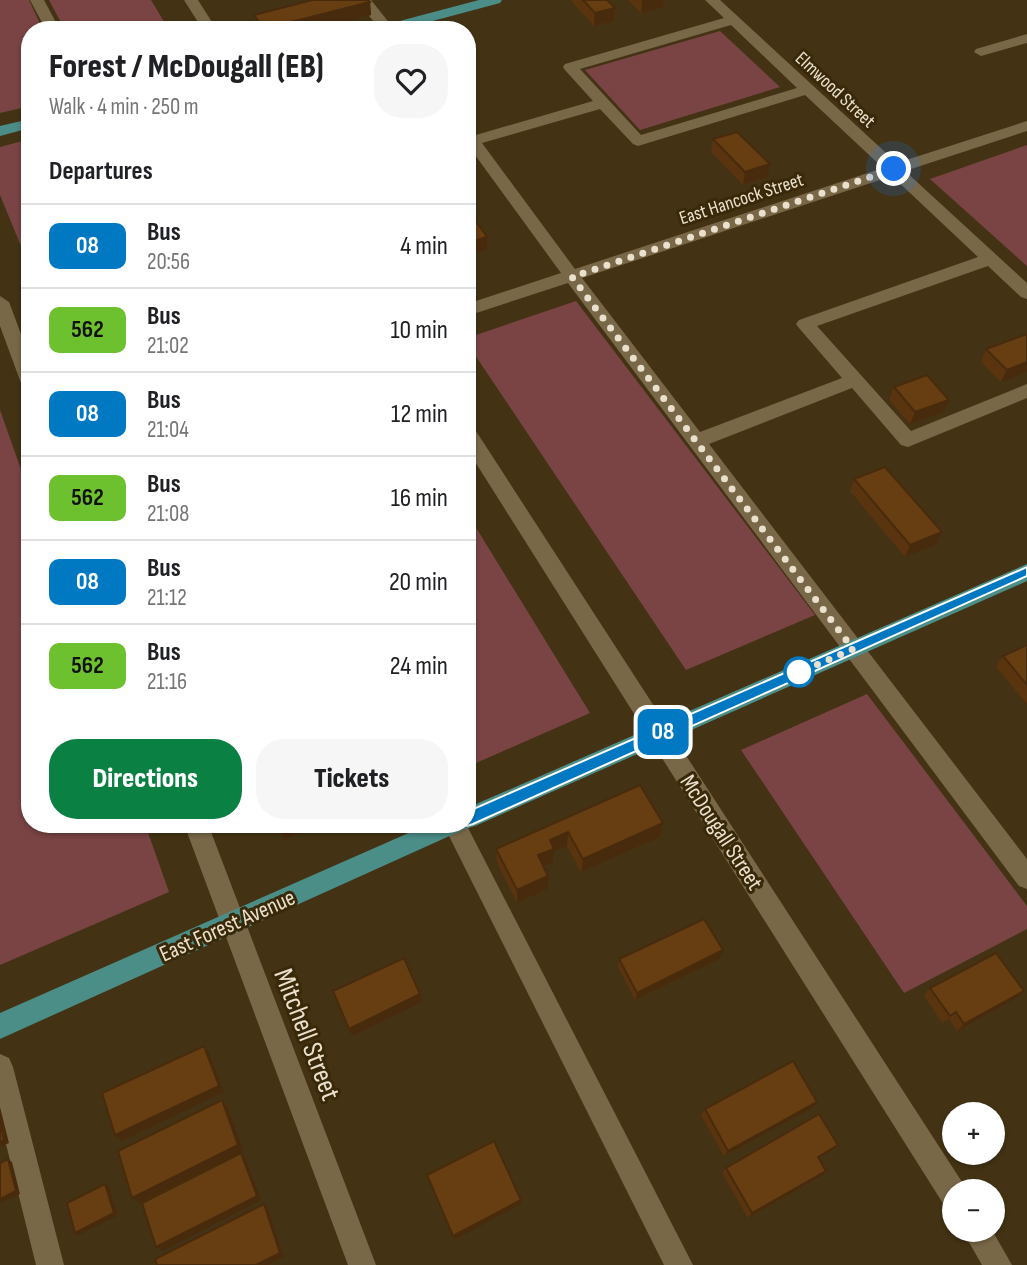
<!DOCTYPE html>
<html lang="en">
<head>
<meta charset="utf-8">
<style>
	:root { --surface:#fff; --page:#f6f6f6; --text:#202124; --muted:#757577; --line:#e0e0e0; --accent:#0b8043 }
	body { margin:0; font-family:"Sofia Sans Condensed",sans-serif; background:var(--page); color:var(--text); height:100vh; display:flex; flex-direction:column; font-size:26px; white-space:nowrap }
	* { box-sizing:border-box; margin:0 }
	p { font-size:23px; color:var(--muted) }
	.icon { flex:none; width:38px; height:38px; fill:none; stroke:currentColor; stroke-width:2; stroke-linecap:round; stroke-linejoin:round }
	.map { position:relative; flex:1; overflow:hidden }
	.sheet { position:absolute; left:21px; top:21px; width:455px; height:812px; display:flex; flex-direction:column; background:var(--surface); border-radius:28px; box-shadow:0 2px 5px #0004 }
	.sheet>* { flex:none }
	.badge { padding:0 14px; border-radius:10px; font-size:24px; line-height:46px }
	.controls { position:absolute; left:942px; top:1102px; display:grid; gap:14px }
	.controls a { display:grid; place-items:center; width:63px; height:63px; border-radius:50%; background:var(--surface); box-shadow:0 2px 5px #0004; font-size:35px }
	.you { position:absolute; width:35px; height:35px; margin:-18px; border:5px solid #fff; border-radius:50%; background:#1a73e8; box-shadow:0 0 0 10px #1a73e833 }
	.map>.badge { position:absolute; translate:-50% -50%; box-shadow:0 0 0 4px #fff }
	h2 { padding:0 28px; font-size:26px; line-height:63px }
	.round { display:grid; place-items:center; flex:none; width:74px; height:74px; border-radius:28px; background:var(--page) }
	.summary { display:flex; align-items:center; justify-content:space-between; height:119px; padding:0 28px }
	h1 { font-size:33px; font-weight:800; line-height:52px }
	.action { display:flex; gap:14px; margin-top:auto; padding:14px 28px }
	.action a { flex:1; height:80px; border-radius:28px; background:var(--accent); color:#fff; font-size:28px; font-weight:800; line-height:80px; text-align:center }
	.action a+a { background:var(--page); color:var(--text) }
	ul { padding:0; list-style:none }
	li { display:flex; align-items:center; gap:21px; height:84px; padding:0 28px; border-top:2px solid var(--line) }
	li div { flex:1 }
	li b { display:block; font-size:26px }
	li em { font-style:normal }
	li .badge { min-width:77px; font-weight:700; text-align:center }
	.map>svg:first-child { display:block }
	.green { fill:#794443 }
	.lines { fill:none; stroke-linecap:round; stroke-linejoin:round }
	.minor { fill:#796848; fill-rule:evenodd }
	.major { fill:#4b8e87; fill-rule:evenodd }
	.wall { fill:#59340f }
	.shaded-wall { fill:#482b0d }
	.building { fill:#673d12; stroke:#482b0d; stroke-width:2 }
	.line { fill:#0079c2; stroke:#fff; stroke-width:2 }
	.walk { stroke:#eae0ce; stroke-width:7; stroke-dasharray:0 12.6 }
	.stop-dot { fill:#fff; stroke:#0079c2; stroke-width:3.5 }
	.labels { text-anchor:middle; stroke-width:6; stroke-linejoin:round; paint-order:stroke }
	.far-street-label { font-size:19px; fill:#eae0ce; stroke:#392909 }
	.street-label { font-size:23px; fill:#eae0ce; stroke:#392909 }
	.near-street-label { font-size:28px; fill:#eae0ce; stroke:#392909 }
</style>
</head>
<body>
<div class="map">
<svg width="1027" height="1265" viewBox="0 0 1027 1265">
	<rect width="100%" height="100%" fill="#433314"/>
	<path class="green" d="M0 0H29L43 30H30V106L0 113Z
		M49 0H151L169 30H65Z
		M720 31 780 87 640 130 585 70Z
		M30 139V268L0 195V147Z
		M1027 145V266L930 179Z
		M576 301 815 615 686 670 467 343V338Z
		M0 410 30 495V824H145L169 892 0 965Z
		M467 513 590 713 467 767Z
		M867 694 1027 906V929L904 993 741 750Z"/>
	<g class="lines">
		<path class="minor" d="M30 0H44L60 30H46Z
			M184 0H198L217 30H203Z
			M357 0H371L395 30H380Z
			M705 0H720L897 163 1027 121V131L905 171 1027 283V299L1021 297 988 266 817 326 911 431 1027 384V398L908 447 901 445 852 388 709 444 1027 859V889L1019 886 568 283 467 316V304L561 273 467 144V128L476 135 593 101 565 70 563 67 565 64 724 18ZM731 25 797 88 641 135 580 69ZM805 95 883 168 575 269 482 143 600 109 633 144 638 146ZM892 176 978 257 799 320 796 324 799 328 842 378 700 432 582 278Z
			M1027 34V43L981 56 974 52 976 49Z
			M0 296 9 302 30 358V389L24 388 21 383 0 326Z
			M467 426 474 428 964 1185 966 1192H954V1209L944 1205 467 449Z
			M184 824H208L376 1265H348Z
			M443 824H466L693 1265H664Z
			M0 1054 9 1058 13 1067 64 1265H36L0 1120Z
			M962 1230H992L1012 1265H982Z"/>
		<path class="major" d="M479 0H502L500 3 399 30H375L377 27Z
			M30 119V128L0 136V126Z
			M1027 564V581L475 826 465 829 0 1039V1013L429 824H467V808Z"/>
	</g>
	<path class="wall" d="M572 0H607L615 8 614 21 594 26 572 2Z
		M628 0H664L663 7 641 13Z
		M370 2 371 15 315 30H258L254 15Z
		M713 139 767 177 743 185 711 152Z
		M1027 334 1001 382 981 362 986 349Z
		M894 387 944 412 910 424 889 400Z
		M854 479 937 544 905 557 850 491Z
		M1027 645V704L996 667 1003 656Z
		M640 785 663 823 660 837 581 872 567 846 554 851 553 862 543 866 547 889 517 903 497 862 496 849Z
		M619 959H720L635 1000 618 967Z
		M930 988 1016 998 957 1031 949 1019 942 1023 924 996Z
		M817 1102 812 1108 724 1156 701 1115 705 1109Z
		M832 1150 819 1158 821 1176 748 1218 722 1173 726 1168Z"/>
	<path class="shaded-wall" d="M642 0H664L663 7 641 13Z
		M370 2 371 15 315 30H264Z
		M615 8 614 21 594 26 595 13Z
		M770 164 767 177 743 185 745 172Z
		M487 237V250L467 256V243Z
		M1027 362V372L1001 382 1007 370Z
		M949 400 944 412 910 424 915 412Z
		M942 532 937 544 905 557 910 545Z
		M663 823 660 837 581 872 583 859Z
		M294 824H319L284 840 281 830Z
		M568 832 567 846 554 851 553 862 537 869 538 855 550 840Z
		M548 876 547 889 517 903V890Z
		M723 950 720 959 635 1000 637 993Z
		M1024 991 1016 998 957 1031 964 1024Z
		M420 994 422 1002 352 1036 349 1029Z
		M204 1046 209 1053 224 1092 122 1141 115 1135Z
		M222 1100 227 1106 243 1151 139 1203 132 1198Z
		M817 1102 812 1108 724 1156 728 1151Z
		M0 1107 9 1143 0 1147Z
		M838 1145 832 1150 812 1162 818 1157Z
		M241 1153 245 1158 261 1200 163 1251 156 1247Z
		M8 1159 12 1162 20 1194 0 1203Z
		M826 1171 821 1176 748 1218 752 1213Z
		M105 1184 109 1186 117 1216 79 1235 75 1233Z
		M521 1200V1204L454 1240 453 1236Z
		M264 1204 268 1209 284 1257 268 1265H256Z"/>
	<path class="building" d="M312 0H368L370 2 264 29 254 15Z
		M583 0H607L615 8 595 13Z
		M737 132 770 164 745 172 713 139Z
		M475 220 487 237 467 243V222Z
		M1027 334V362L1007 370 986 349Z
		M927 375 949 400 915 412 894 387Z
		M885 467 942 532 910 545 854 479Z
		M1027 645V685L1003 656Z
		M640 785 663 823 583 859 568 832 550 840 554 849 538 855 548 876 517 890 496 849Z
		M278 824H294L281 830Z
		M704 919 723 950 637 993 619 959Z
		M996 953 1024 991 964 1024 956 1012 950 1016 930 988Z
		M404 958 420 994 349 1029 333 991Z
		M204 1046 219 1086 115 1135 102 1093Z
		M793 1061 817 1102 728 1151 705 1109Z
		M222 1100 238 1145 132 1198 118 1151Z
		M819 1114 838 1145 818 1157 826 1171 752 1213 726 1168Z
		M0 1123 4 1140 0 1142Z
		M494 1141 521 1200 453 1236 427 1175Z
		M241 1153 257 1196 156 1247 142 1203Z
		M8 1159 16 1191 0 1199V1163Z
		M105 1184 114 1213 75 1233 67 1203Z
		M264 1204 280 1253 256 1265H157L155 1259Z"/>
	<path class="line" d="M1027 567V576L473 824 467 826 462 824 460 819 462 814Z"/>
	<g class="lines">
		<path class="walk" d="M799 672 791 676 853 649 572 277 894 169"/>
	</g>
	<circle class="stop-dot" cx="799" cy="672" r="14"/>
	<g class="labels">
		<g class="far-street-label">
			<text transform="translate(836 89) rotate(43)" y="7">Elmwood Street</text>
			<text transform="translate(741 198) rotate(-18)" y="7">East Hancock Street</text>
		</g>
		<g class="street-label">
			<text transform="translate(722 832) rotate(57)" y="8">McDougall Street</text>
			<text transform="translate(227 925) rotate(-24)" y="8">East Forest Avenue</text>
		</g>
		<g class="near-street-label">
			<text transform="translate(308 1034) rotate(69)" y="10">Mitchell Street</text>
		</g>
	</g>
</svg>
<div class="controls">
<a>+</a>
<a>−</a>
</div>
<div class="you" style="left:894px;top:169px"></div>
<b class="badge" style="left:663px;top:732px;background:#0079c2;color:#fff">08</b>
<section class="sheet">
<div class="summary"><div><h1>Forest / McDougall (EB)</h1><p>Walk · 4 min · 250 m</p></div><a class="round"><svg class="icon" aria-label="heart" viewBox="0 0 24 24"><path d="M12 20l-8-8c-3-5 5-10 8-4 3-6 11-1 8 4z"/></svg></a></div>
<h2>Departures</h2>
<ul>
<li><span class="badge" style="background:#0079c2;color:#fff">08</span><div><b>Bus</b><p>20:56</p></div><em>4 min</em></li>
<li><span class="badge" style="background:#6dc02e;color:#111">562</span><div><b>Bus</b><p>21:02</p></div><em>10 min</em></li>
<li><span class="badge" style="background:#0079c2;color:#fff">08</span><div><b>Bus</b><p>21:04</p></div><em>12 min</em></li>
<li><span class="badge" style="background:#6dc02e;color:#111">562</span><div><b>Bus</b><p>21:08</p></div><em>16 min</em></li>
<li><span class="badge" style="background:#0079c2;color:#fff">08</span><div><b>Bus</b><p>21:12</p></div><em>20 min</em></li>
<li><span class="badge" style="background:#6dc02e;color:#111">562</span><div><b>Bus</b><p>21:16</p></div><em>24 min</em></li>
</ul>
<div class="action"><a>Directions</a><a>Tickets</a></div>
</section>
</div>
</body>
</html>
